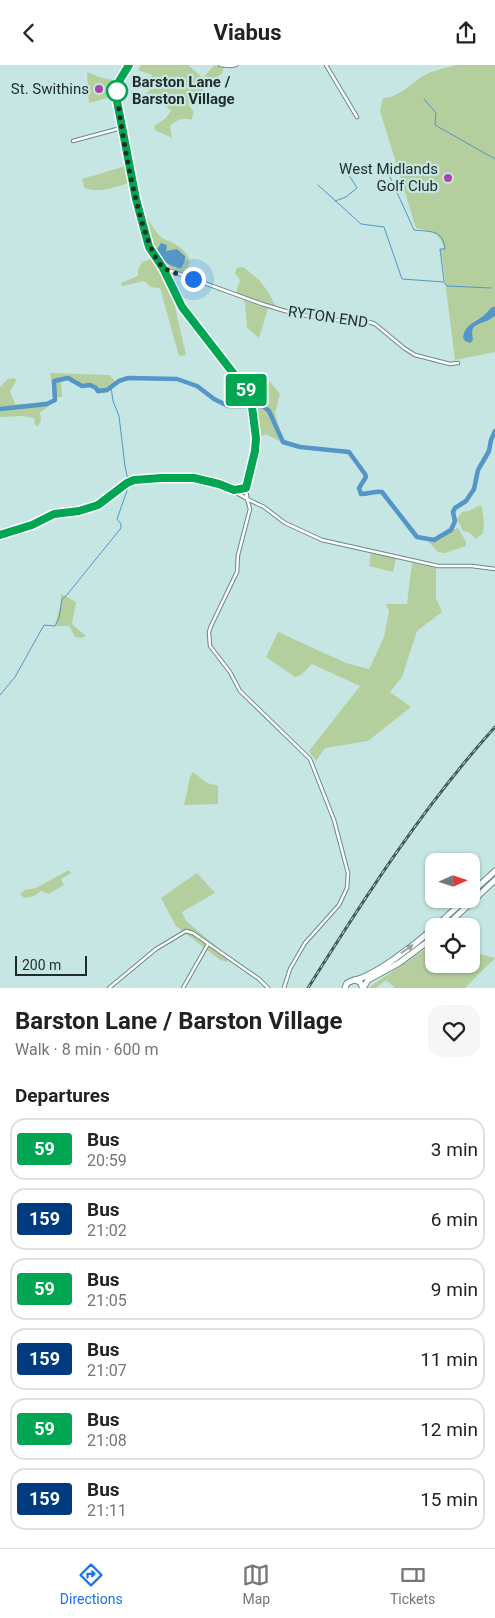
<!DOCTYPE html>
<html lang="en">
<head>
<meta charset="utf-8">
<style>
	:root { --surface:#fff; --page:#f6f6f6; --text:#222; --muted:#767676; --line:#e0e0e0; --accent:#1a73e8 }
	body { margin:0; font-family:Roboto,sans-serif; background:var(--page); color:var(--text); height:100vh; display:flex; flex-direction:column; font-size:19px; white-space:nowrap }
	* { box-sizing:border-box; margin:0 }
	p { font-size:16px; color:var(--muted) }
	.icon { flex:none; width:28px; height:28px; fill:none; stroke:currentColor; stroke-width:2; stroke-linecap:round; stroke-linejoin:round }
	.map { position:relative; height:923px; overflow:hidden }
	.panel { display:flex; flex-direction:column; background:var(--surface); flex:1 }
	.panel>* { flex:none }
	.badge { padding:0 10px; border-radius:4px; font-size:18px; line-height:32px }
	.needle { width:32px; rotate:87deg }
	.tools { position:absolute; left:425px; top:788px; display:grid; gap:10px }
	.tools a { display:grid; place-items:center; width:55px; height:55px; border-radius:10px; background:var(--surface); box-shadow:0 1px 4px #0004; font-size:25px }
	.scale { position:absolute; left:15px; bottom:12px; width:72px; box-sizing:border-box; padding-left:5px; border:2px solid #1f2c2a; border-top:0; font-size:14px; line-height:18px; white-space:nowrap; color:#1f2c2a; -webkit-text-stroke:4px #c5e6e2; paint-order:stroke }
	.you { position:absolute; width:25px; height:25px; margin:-12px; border:4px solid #fff; border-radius:50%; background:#1a73e8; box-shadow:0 0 0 8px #1a73e833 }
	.map>.badge { position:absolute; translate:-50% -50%; box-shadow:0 0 0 2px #fff }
	h2 { padding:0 15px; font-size:19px; line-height:45px }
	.round { display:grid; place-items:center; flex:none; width:52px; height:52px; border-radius:15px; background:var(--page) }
	.summary { display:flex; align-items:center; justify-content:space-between; height:85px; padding:0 15px }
	h1 { font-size:24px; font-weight:700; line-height:38px }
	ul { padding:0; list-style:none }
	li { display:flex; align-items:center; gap:15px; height:62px; margin:0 10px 8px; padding:0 5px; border:2px solid var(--line); border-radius:15px }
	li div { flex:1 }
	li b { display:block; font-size:19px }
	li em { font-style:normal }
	li .badge { min-width:55px; font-weight:700; text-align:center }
	header { display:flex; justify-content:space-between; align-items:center; height:65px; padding:0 15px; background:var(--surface); font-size:22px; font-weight:700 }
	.menu { display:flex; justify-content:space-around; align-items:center; height:70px; border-top:1px solid var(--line); background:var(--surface); font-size:14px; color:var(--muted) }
	.menu a { display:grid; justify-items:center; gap:2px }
	.menu .selected { color:var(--accent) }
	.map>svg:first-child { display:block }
	.green { fill:#b4cf9d }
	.water { fill:#5496c8 }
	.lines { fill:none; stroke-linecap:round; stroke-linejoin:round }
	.stream { stroke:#5496c8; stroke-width:1 }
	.river { stroke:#5496c8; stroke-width:4.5 }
	.minor-casing { stroke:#6a8986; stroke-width:4.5 }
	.tertiary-casing { stroke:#6a8986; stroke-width:5 }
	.trunk-casing { stroke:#6a8986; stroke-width:7 }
	.minor { stroke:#fff; stroke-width:2.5 }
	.tertiary { stroke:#fff; stroke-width:3 }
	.trunk { stroke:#fff; stroke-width:5 }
	.rail-casing { stroke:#475956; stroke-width:3 }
	.rail { stroke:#c5e6e2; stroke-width:1; stroke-dasharray:4; stroke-linecap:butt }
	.oneway { fill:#9aa09f }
	.line-casing { stroke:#fff; stroke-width:11 }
	.line { stroke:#00a651; stroke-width:8 }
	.walk { stroke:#1f2c2a; stroke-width:5; stroke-dasharray:0 9 }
	.poi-dot { fill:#a945ab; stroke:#c5e6e2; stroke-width:2 }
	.stop-dot { fill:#fff; stroke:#00a651; stroke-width:2.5 }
	.labels { text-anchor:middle; stroke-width:4.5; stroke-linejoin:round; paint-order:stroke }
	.stop-label { font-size:15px; font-weight:bold; fill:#1f2c2a; stroke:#c5e6e2; text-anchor:start }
	.poi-label { font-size:15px; fill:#1f2c2a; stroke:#c5e6e2; text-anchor:end }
	.street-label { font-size:15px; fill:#1f2c2a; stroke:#c5e6e2 }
</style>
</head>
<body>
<header><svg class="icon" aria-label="back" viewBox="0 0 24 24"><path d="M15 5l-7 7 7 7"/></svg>Viabus<svg class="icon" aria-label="share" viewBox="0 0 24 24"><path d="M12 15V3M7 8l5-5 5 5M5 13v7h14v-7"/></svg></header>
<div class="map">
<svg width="495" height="923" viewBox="0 0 495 923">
	<rect width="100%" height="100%" fill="#c5e6e2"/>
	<path class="green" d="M141 0H188L203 13 214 0 224 2 222 8 188 39 194 47 191 55C182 52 177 55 170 61L172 73 155 65 154 61 165 54 171 46 158 34 154 38 145 29 150 25 143 18 145 14 151 15 152 10 138 5Z
		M456 0H495V287L455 295 442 192 439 184 444 183C439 166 431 167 416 163L380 46 383 33C401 32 410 18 425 10 434 5 446 3 456 0Z
		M87 7 99 12 117 16 114 31 89 38Z
		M126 101 130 118C117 121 95 130 84 122L82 114Z
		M143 152 147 153C151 159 156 168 162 173 165 175 169 176 173 178 187 186 195 195 184 209L166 201 162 206 178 241 175 242 186 290 179 291 160 223 151 222 144 216 122 221 121 218 138 211V205L142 197 149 195V187L154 182Z
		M243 202C261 215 266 222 276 242L236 228 240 215 235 208 237 203Z
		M243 235 268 243 259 273 247 263 245 238Z
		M262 307 280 329 275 348 283 378 266 369 260 372 257 365 253 332 236 308Z
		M50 308 109 310 114 315 115 322 104 328 97 329 92 320 86 319 82 321 68 313 61 317 62 332H54Z
		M15 313 16 316 10 327 15 339 37 338 45 336 48 342 40 347 41 355 38 361 35 360 34 353 23 351 0 352V322L8 314Z
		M478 441H482L484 459 483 468 476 474 470 468 463 466 457 454 462 447 469 446Z
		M458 463 466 477V481L445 488 438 487 426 474C439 475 446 466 458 463Z
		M371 488 396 493 393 507 369 501Z
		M412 498 436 503V533L442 547 417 566 402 612 390 627 411 642 368 676 325 683 316 696 309 686 360 621 312 599 301 610 295 612 266 592 278 567 346 598 369 604 384 572 389 546 386 539H407Z
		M61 529 76 537 72 559 86 571 81 573 75 572 69 561H55C57 550 62 541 61 529Z
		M193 707 207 718 218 721V739L184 740 190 712Z
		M69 805 71 808 61 814 64 820 49 829 41 826 34 831 24 833 20 829 25 825 36 823Z
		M197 808 215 828 182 847 186 856 229 892 227 897 220 895 176 861 161 833Z
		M431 880H434V899H471V887L495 893 465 923H395L386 915 376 923H368Z"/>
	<path class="water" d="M161 178 167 180 166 186 177 184 185 191V195L181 203C169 202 163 196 156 186Z
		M492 242H495V251C491 253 488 256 484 257 472 261 471 263 473 275L470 278 465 276 463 273C464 262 471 259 479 254 484 251 488 246 492 242Z"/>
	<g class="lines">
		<path class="stream" d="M424 34 436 48 435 60 495 94
			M390 112 414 165C430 167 443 164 445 184H440L444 216
			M318 120 361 159 384 162 402 214 444 217 447 221 491 223
			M335 136 346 132 357 123 342 99
			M0 630 15 612 44 560 55 561 59 553 62 534 66 531 121 463V459L117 454 129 420 125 401 119 351 113 336 111 322"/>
		<path class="river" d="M0 344 47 339 55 335 54 316 68 313 82 321 90 320 96 323 98 326 107 325 119 316 128 313 177 314 197 321 214 334 228 341H263L269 346 283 377 300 382 349 387 365 409 366 412 359 423 361 429C369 429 375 426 382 427L417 472 434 475 451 465 455 456 453 447 455 443 466 436 474 424 478 405 489 386 491 375 495 366"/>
		<g class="minor-casing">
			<path id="minor" d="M220 0 230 1 236 0
				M326 0 357 52
				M73 76 121 63
				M163 203 262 239 295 249 343 256 369 257 375 259 404 283 415 290 450 299 458 298
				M247 434 250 444 238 490 237 507 211 561 209 567 210 581 230 607 240 626 310 694 334 755 348 808 347 823 339 840 305 878 290 904 284 923
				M247 434 264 442 285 458 322 475 438 501H472L495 504
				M109 923 156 884 186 866 193 868 259 914 268 923
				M183 923 208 879"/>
		</g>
		<g class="tertiary-casing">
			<path id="tertiary" d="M129 0 118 18 116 31 136 134 149 182 163 203 182 242 244 321 251 335 256 373 255 386 246 423 247 434
				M234 425 246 423
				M0 470 32 460 57 448 79 446 98 440 127 418 141 414H200L224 421 246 433"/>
		</g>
		<g class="trunk-casing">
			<path id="trunk" d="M471 828 495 806
				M436 861 466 834
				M446 861 495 815
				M354 915C374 912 418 877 434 863
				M345 923 347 918 354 915 360 917 363 923
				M363 923 368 915 399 898 434 872"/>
		</g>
		<use href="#minor" class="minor"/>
		<use href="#tertiary" class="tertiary"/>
		<use href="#trunk" class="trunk"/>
		<g class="rail-casing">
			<path id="rail" d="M308 923C365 832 423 742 495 662"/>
		</g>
		<use href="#rail" class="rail"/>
	</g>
	<defs><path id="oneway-solid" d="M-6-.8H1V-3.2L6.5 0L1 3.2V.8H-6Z" transform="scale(1.25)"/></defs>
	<use class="oneway" href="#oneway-solid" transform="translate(407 884) rotate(-35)"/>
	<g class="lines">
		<g class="line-casing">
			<path id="line" d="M0 470 32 460 54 449 79 446 98 440 127 418 134 415 161 413H194L219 419 234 425 246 423 255 386 256 373 251 334 244 322 182 242 163 203 149 182 136 134 116 31 118 18 129 0"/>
		</g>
		<use href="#line" class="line"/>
		<path class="walk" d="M117 26C119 56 141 188 164 203 172 208 184 211 193 214"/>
	</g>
	<g class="poi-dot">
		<circle cx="99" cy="24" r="5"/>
		<circle cx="448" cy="113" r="5"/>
	</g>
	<circle class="stop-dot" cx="117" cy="26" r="10"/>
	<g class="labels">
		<g class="stop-label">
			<text x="132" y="22">Barston Lane /<tspan x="132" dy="17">Barston Village</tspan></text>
		</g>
		<g class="poi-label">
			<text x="89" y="29">St. Swithins</text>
			<text x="438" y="109">West Midlands<tspan x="438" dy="17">Golf Club</tspan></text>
		</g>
		<g class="street-label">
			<text transform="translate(328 252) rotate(8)" y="5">RYTON END</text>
		</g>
	</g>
</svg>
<div class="tools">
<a><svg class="needle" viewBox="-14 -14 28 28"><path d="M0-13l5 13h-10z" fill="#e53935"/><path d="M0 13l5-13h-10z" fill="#767676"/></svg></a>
<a><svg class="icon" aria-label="locate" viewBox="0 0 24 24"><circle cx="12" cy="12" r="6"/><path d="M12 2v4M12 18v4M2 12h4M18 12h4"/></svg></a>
</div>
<div class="scale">200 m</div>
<div class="you" style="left:193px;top:214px"></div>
<b class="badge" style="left:246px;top:325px;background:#00a651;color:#fff">59</b>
</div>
<section class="panel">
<div class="summary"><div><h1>Barston Lane / Barston Village</h1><p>Walk · 8 min · 600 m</p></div><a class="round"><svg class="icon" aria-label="heart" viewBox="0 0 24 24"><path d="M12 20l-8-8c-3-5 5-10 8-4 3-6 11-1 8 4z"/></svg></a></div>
<h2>Departures</h2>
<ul>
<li><span class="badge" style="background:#00a651;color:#fff">59</span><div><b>Bus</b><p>20:59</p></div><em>3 min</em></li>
<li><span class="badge" style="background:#003b80;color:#fff">159</span><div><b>Bus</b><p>21:02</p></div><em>6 min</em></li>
<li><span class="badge" style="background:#00a651;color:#fff">59</span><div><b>Bus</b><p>21:05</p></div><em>9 min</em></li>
<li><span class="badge" style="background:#003b80;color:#fff">159</span><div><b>Bus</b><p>21:07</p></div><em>11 min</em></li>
<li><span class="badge" style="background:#00a651;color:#fff">59</span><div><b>Bus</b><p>21:08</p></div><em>12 min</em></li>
<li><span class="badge" style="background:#003b80;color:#fff">159</span><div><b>Bus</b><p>21:11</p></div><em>15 min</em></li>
</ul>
</section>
<nav class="menu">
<a class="selected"><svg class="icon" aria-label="directions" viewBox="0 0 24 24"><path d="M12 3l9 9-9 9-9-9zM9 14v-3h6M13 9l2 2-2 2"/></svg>Directions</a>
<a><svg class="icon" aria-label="map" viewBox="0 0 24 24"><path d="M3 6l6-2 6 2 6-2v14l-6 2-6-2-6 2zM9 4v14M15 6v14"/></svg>Map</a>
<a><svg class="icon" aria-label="tickets" viewBox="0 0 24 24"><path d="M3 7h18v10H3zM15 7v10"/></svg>Tickets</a>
</nav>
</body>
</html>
